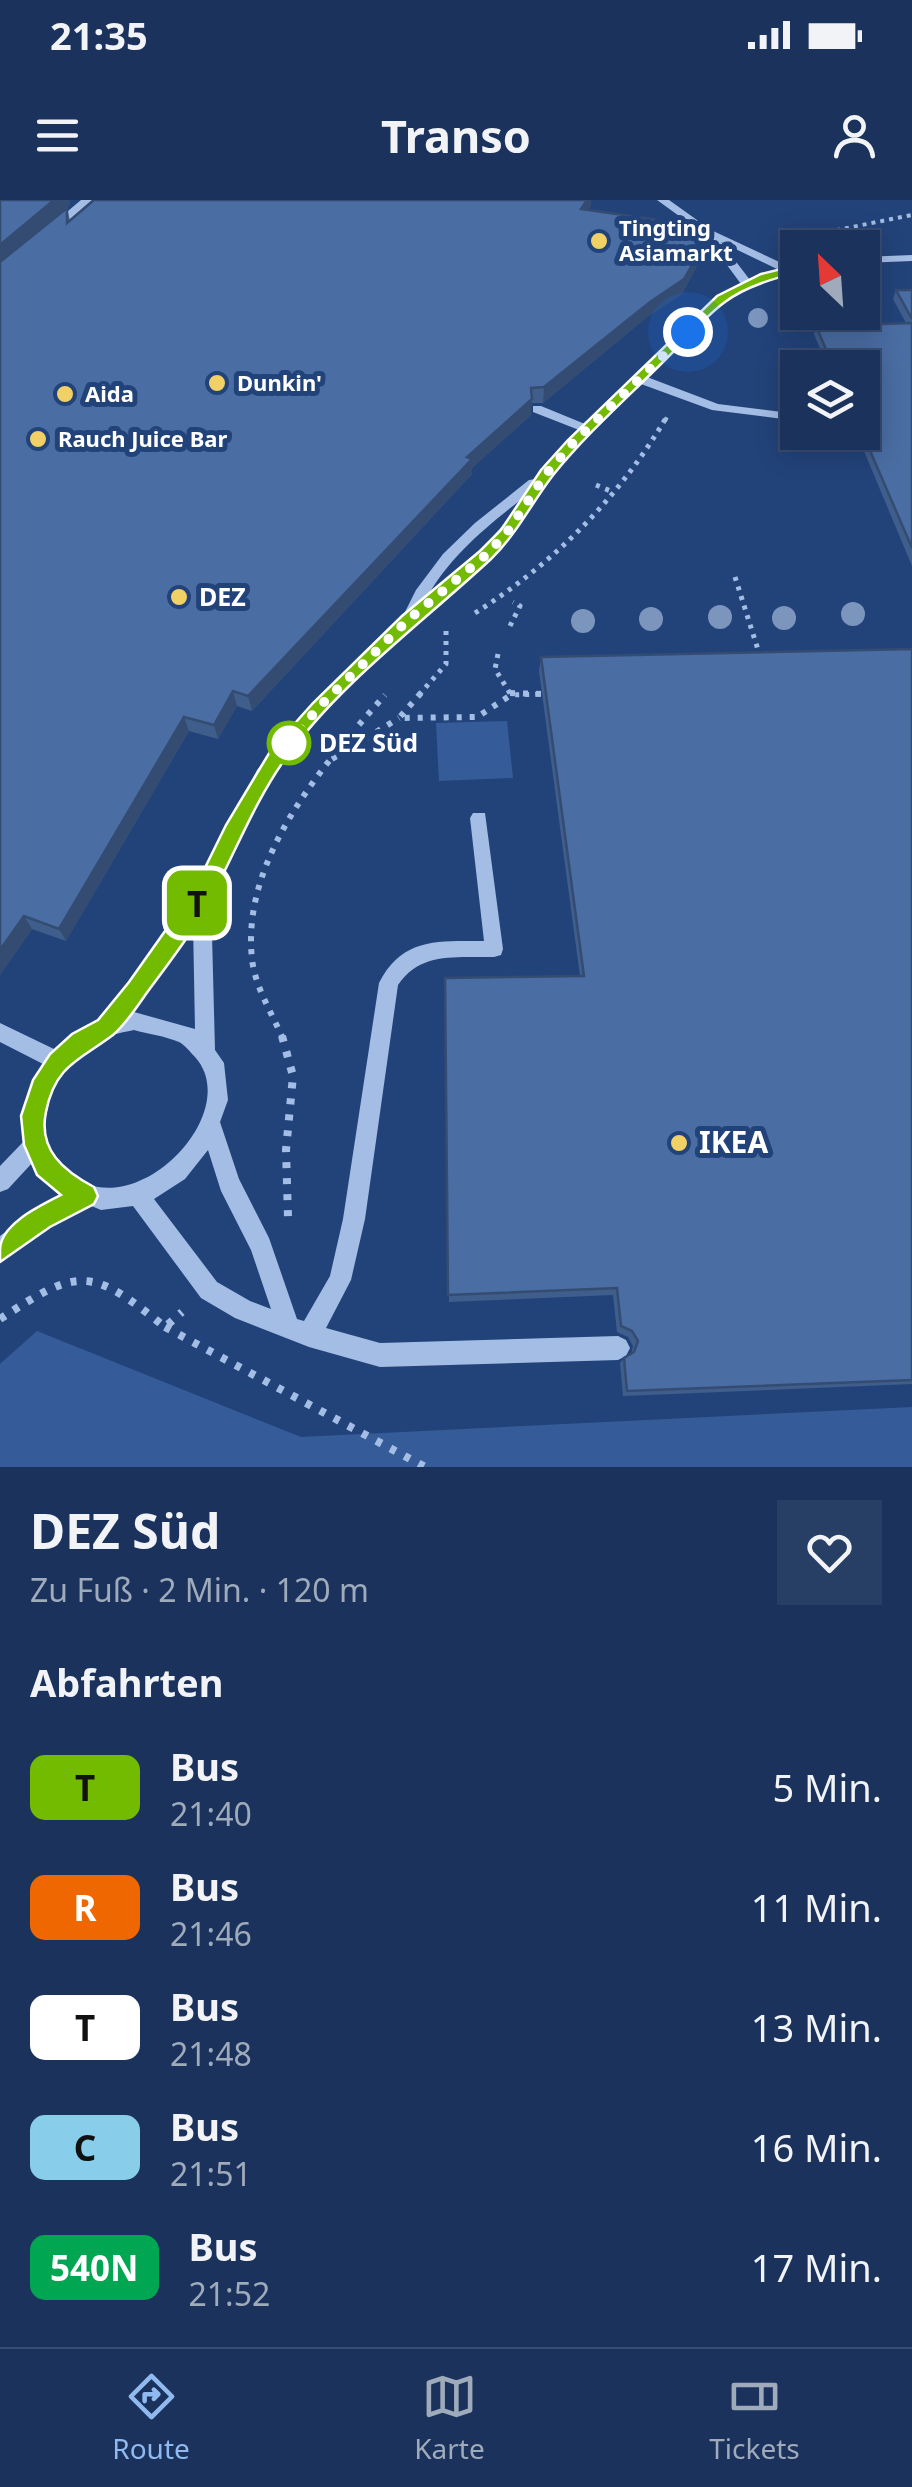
<!DOCTYPE html>
<html lang="de">
<head>
<meta charset="utf-8">
<style>
	:root { --surface:#1a325c; --page:#273e65; --text:#f1f3f6; --muted:#9faabb; --line:#384d72; --accent:#90b9f0 }
	body { margin:0; font-family:"Noto Sans",sans-serif; background:var(--page); color:var(--text); height:100vh; display:flex; flex-direction:column; font-size:38px; white-space:nowrap }
	* { box-sizing:border-box; margin:0 }
	p { font-size:32px; color:var(--muted) }
	.icon { flex:none; width:55px; height:55px; fill:none; stroke:currentColor; stroke-width:2; stroke-linecap:round; stroke-linejoin:round }
	.map { position:relative; height:1267px; overflow:hidden }
	.panel { display:flex; flex-direction:column; background:var(--surface); flex:1 }
	.panel>* { flex:none }
	.badge { padding:0 20px; border-radius:15px; font-size:35px; line-height:65px }
	.needle { width:65px; rotate:335deg }
	.buttons { position:absolute; left:780px; top:30px; display:grid; gap:20px }
	.buttons a { display:grid; place-items:center; width:100px; height:100px; border-radius:0px; background:var(--surface); box-shadow:0 5px 25px #0003,0 0 0 2px var(--line); font-size:50px }
	.you { position:absolute; width:50px; height:50px; margin:-25px; border:8px solid #fff; border-radius:50%; background:#1a73e8; box-shadow:0 0 0 15px #1a73e833 }
	.map>.badge { position:absolute; translate:-50% -50%; box-shadow:0 0 0 5px #fff }
	h2 { padding:0 30px; font-size:38px; line-height:90px }
	.round { display:grid; place-items:center; flex:none; width:105px; height:105px; border-radius:0px; background:var(--page) }
	.summary { display:flex; align-items:center; justify-content:space-between; height:170px; padding:0 30px }
	h1 { font-size:48px; font-weight:700; line-height:75px }
	ul { padding:0; list-style:none }
	li { display:flex; align-items:center; gap:30px; height:120px; padding:0 30px }
	li div { flex:1 }
	li b { display:block; font-size:38px }
	li em { font-style:normal }
	li .badge { min-width:110px; font-weight:700; text-align:center }
	.status { display:flex; justify-content:space-between; align-items:center; height:70px; padding:0 50px; background:var(--surface); direction:ltr }
	.status svg { height:28px; fill:currentColor }
	header { display:flex; justify-content:space-between; align-items:center; height:130px; padding:0 30px; background:var(--surface); font-size:45px; font-weight:700 }
	.dock { display:flex; justify-content:space-around; align-items:center; height:140px; border-top:2px solid var(--line); background:var(--surface); font-size:28px; color:var(--muted) }
	.dock a { display:grid; justify-items:center; gap:5px }
	.dock .current { color:var(--accent) }
	.map>svg:first-child { display:block }
	.green { fill:#355c98 }
	.lines { fill:none; stroke-linecap:round; stroke-linejoin:round }
	.path-far3 { stroke:#a3bde5; stroke-width:4; stroke-dasharray:4 5; stroke-linecap:butt }
	.path-far2 { stroke:#a3bde5; stroke-width:5; stroke-dasharray:4 6; stroke-linecap:butt }
	.path-far1 { stroke:#a3bde5; stroke-width:6; stroke-dasharray:5 8; stroke-linecap:butt }
	.path { stroke:#a3bde5; stroke-width:8; stroke-dasharray:6 10; stroke-linecap:butt }
	.minor { fill:#a3bde5; fill-rule:evenodd }
	.tree { fill:#7c95bd }
	.wall { fill:#405e8c }
	.shaded-wall { fill:#344c72 }
	.building { fill:#4a6da3; stroke:#344c72; stroke-width:2.5 }
	.line { fill:#72bb00; stroke:#fff; stroke-width:2.5 }
	.walk { stroke:#fff; stroke-width:10; stroke-dasharray:0 18 }
	.poi-dot { fill:#f1d165; stroke:#22437a; stroke-width:4 }
	.stop-dot { fill:#fff; stroke:#72bb00; stroke-width:5 }
	.labels { text-anchor:middle; stroke-width:10; stroke-linejoin:round; paint-order:stroke }
	.far-poi-label { font-size:22px; font-weight:bold; fill:#fff; stroke:#22437a; text-anchor:start }
	.poi-label { font-size:25px; font-weight:bold; fill:#fff; stroke:#22437a; text-anchor:start }
	.stop-label { font-size:25px; font-weight:bold; fill:#fff; stroke:#22437a; text-anchor:start }
	.near-poi-label { font-size:30px; font-weight:bold; fill:#fff; stroke:#22437a; text-anchor:start }
</style>
</head>
<body>
<div class="status"><b>21:35</b><svg viewBox="0 0 49 12"><path d="M0 12V9h3v3zM5 12V6h3v6zM10 12V3h3v9zM15 12V0h3v12zM26 1h20v11H26zM47 4h2v5h-2z"/></svg></div>
<header><svg class="icon" aria-label="menu" viewBox="0 0 24 24"><path d="M4 6h16M4 12h16M4 18h16"/></svg>Transo<svg class="icon" aria-label="person" viewBox="0 0 24 24"><circle cx="12" cy="8" r="4"/><path d="M4 21q1-7 8-7t8 7"/></svg></header>
<div class="map">
<svg width="912" height="1267" viewBox="0 0 912 1267">
	<rect width="100%" height="100%" fill="#22437a"/>
	<path class="green" d="M507 521 513 578 439 581 436 523Z
		M37 1131 301 1237 912 1207V1267H0V1164Z"/>
	<g class="lines">
		<path class="path-far3" d="M792 39 912 15
			M813 47H840
			M665 221 667 217"/>
		<path class="path-far2" d="M596 285 613 292
			M735 377 760 456
			M475 413C554 363 618 299 666 218
			M510 426 520 406 513 402
			M498 454 495 469 511 495 542 494
			M419 495 446 464V430"/>
		<path class="path-far1" d="M421 493 399 518 477 517 511 495
			M510 493 542 494
			M332 559 399 518
			M283 839C272 813 255 787 252 759 241 658 323 565 385 495"/>
		<path class="path" d="M282 836 293 876 286 950 288 1017
			M0 1119C79 1067 91 1067 165 1127L182 1112
			M165 1127 425 1267"/>
		<path class="minor" d="M81 0H92L57 31H49V27Z
			M657 0H669L711 30 790 67 798 65V72L769 79 726 100 647 177 718 204 790 213 798 217V226L783 219 712 210 641 184 578 246 551 277 512 336 470 379 413 424 325 511 269 579 211 697 215 850 224 863 228 900 220 922 239 979 269 1038 297 1119 304 1121 330 1076 343 1019 379 783C402 737 439 741 484 741L470 618 473 613H485L503 749 501 755 494 757C457 758 421 751 398 785L365 1019 351 1080 326 1128 380 1143 618 1136 626 1140 630 1148 626 1156 618 1160 380 1167 309 1147 235 1118 201 1098 133 1006 101 1010 89 1005 50 1026 0 1061V1036L34 1010 65 994C50 987 40 978 33 962L8 989 0 992V966L25 940V910L45 865 0 842V823L56 850 77 832 98 822 196 691 257 570 313 503 403 416 416 390 443 354 475 323 529 280 536 279 579 230 533 212V206H541L585 224 718 96 741 84 704 34ZM721 42 779 70 750 80ZM523 298C496 338 464 369 426 399 449 357 486 327 523 298ZM193 723 195 829 134 812 128 813ZM134 830C148 834 165 836 179 842 185 845 190 852 195 857 246 913 131 1033 64 970 25 932 52 871 91 845 104 836 119 833 134 830ZM208 950 221 991 251 1050 271 1109 250 1101 217 1082 154 999 185 979Z
			M912 55V61L862 63V57Z
			M797 229 798 232H809L810 246H800L796 232Z"/>
	</g>
	<g class="tree">
		<circle cx="758" cy="118" r="10"/>
		<circle cx="853" cy="414" r="12"/>
		<circle cx="720" cy="417" r="12"/>
		<circle cx="784" cy="418" r="12"/>
		<circle cx="651" cy="419" r="12"/>
		<circle cx="583" cy="421" r="12"/>
	</g>
	<path class="wall" d="M0 0 70 4 50 22 67 8 70 21 94 0H591L588 10 697 66 682 94 647 117 543 203H531V215L472 268V274L252 511 237 506 218 539 189 531 66 741 32 729 0 775Z
		M896 90H912V366L856 232H862V168H828L814 134 816 126 906 123 893 99Z
		M912 449V1184L623 1196 620 1163 624 1158 631 1154 633 1146 628 1137 617 1132 613 1095 449 1102 445 778 580 776 539 471 541 457Z"/>
	<path class="shaded-wall" d="M54 0H70V4L0 64V45Z
		M587 0H591V6L580 24 581 9Z
		M700 51 697 66 682 94 647 117 543 203 544 187Z
		M532 199 531 215 472 268V274L252 511 248 496 467 257Z
		M233 491 237 506 218 539 214 525Z
		M184 517 189 531 66 741 59 729Z
		M24 716 32 729 0 775V750Z"/>
	<path class="building" d="M0 0H54L0 45Z
		M94 0H587L581 9 695 25 700 51 684 79 650 102 544 187 531 188 532 199 467 257 472 259 248 496 233 491 214 525 184 517 59 729 24 716 0 750V62L67 8V23Z
		M896 90H912V119Z
		M912 123V348L862 232V168H834L816 126Z
		M912 449V1180L627 1191 624 1158 634 1152 638 1141 632 1131 621 1126 617 1088 448 1095 445 778 584 776 541 457Z"/>
	<path class="line" d="M798 65 802 71C776 78 746 86 725 102 703 118 685 141 665 160 628 197 587 233 554 274 532 302 517 334 491 359 421 424 341 482 285 559 254 603 235 653 210 700 193 732 168 764 146 794 137 807 125 825 113 835 80 860 55 865 46 912 38 950 64 971 94 987L98 996 94 1004 50 1027 0 1062V1050C0 1025 37 1007 61 995L37 975 24 945 21 916 33 880 50 854 72 834 98 820 129 782 194 690 226 625 271 550 313 503 402 416 480 351 501 330 541 270 568 240 717 96 761 74Z"/>
	<g class="lines">
		<path class="walk" d="M289 543 319 507 408 420 486 355 506 334 546 274 573 243 688 132"/>
	</g>
	<g class="poi-dot">
		<circle cx="599" cy="41" r="10"/>
		<circle cx="217" cy="183" r="10"/>
		<circle cx="65" cy="194" r="10"/>
		<circle cx="38" cy="239" r="10"/>
		<circle cx="179" cy="397" r="10"/>
		<circle cx="679" cy="943" r="10"/>
	</g>
	<circle class="stop-dot" cx="289" cy="543" r="20"/>
	<g class="labels">
		<g class="far-poi-label">
			<text x="619" y="36">Tingting<tspan x="619" dy="25">Asiamarkt</tspan></text>
			<text x="237" y="191">Dunkin'</text>
			<text x="85" y="202">Aida</text>
			<text x="58" y="247">Rauch Juice Bar</text>
		</g>
		<g class="poi-label">
			<text x="199" y="406">DEZ</text>
		</g>
		<g class="stop-label">
			<text x="319" y="552">DEZ Süd</text>
		</g>
		<g class="near-poi-label">
			<text x="699" y="953">IKEA</text>
		</g>
	</g>
</svg>
<div class="buttons">
<a><svg class="needle" viewBox="-14 -14 28 28"><path d="M0-13l5 13h-10z" fill="#e53935"/><path d="M0 13l5-13h-10z" fill="#9faabb"/></svg></a>
<a><svg class="icon" aria-label="layers" viewBox="0 0 24 24"><path d="M12 4l9 5-9 5-9-5zM3 14l9 5 9-5"/></svg></a>
</div>
<div class="you" style="left:688px;top:132px"></div>
<b class="badge" style="left:197px;top:703px;background:#72bb00;color:#111">T</b>
</div>
<section class="panel">
<div class="summary"><div><h1>DEZ Süd</h1><p>Zu Fuß · 2 Min. · 120 m</p></div><a class="round"><svg class="icon" aria-label="heart" viewBox="0 0 24 24"><path d="M12 20l-8-8c-3-5 5-10 8-4 3-6 11-1 8 4z"/></svg></a></div>
<h2>Abfahrten</h2>
<ul>
<li><span class="badge" style="background:#72bb00;color:#111">T</span><div><b>Bus</b><p>21:40</p></div><em>5 Min.</em></li>
<li><span class="badge" style="background:#ee6700;color:#fff">R</span><div><b>Bus</b><p>21:46</p></div><em>11 Min.</em></li>
<li><span class="badge" style="background:#fff;color:#111">T</span><div><b>Bus</b><p>21:48</p></div><em>13 Min.</em></li>
<li><span class="badge" style="background:#88cde9;color:#111">C</span><div><b>Bus</b><p>21:51</p></div><em>16 Min.</em></li>
<li><span class="badge" style="background:#00a651;color:#fff">540N</span><div><b>Bus</b><p>21:52</p></div><em>17 Min.</em></li>
</ul>
</section>
<nav class="dock">
<a class="current"><svg class="icon" aria-label="directions" viewBox="0 0 24 24"><path d="M12 3l9 9-9 9-9-9zM9 14v-3h6M13 9l2 2-2 2"/></svg>Route</a>
<a><svg class="icon" aria-label="map" viewBox="0 0 24 24"><path d="M3 6l6-2 6 2 6-2v14l-6 2-6-2-6 2zM9 4v14M15 6v14"/></svg>Karte</a>
<a><svg class="icon" aria-label="tickets" viewBox="0 0 24 24"><path d="M3 7h18v10H3zM15 7v10"/></svg>Tickets</a>
</nav>
</body>
</html>
